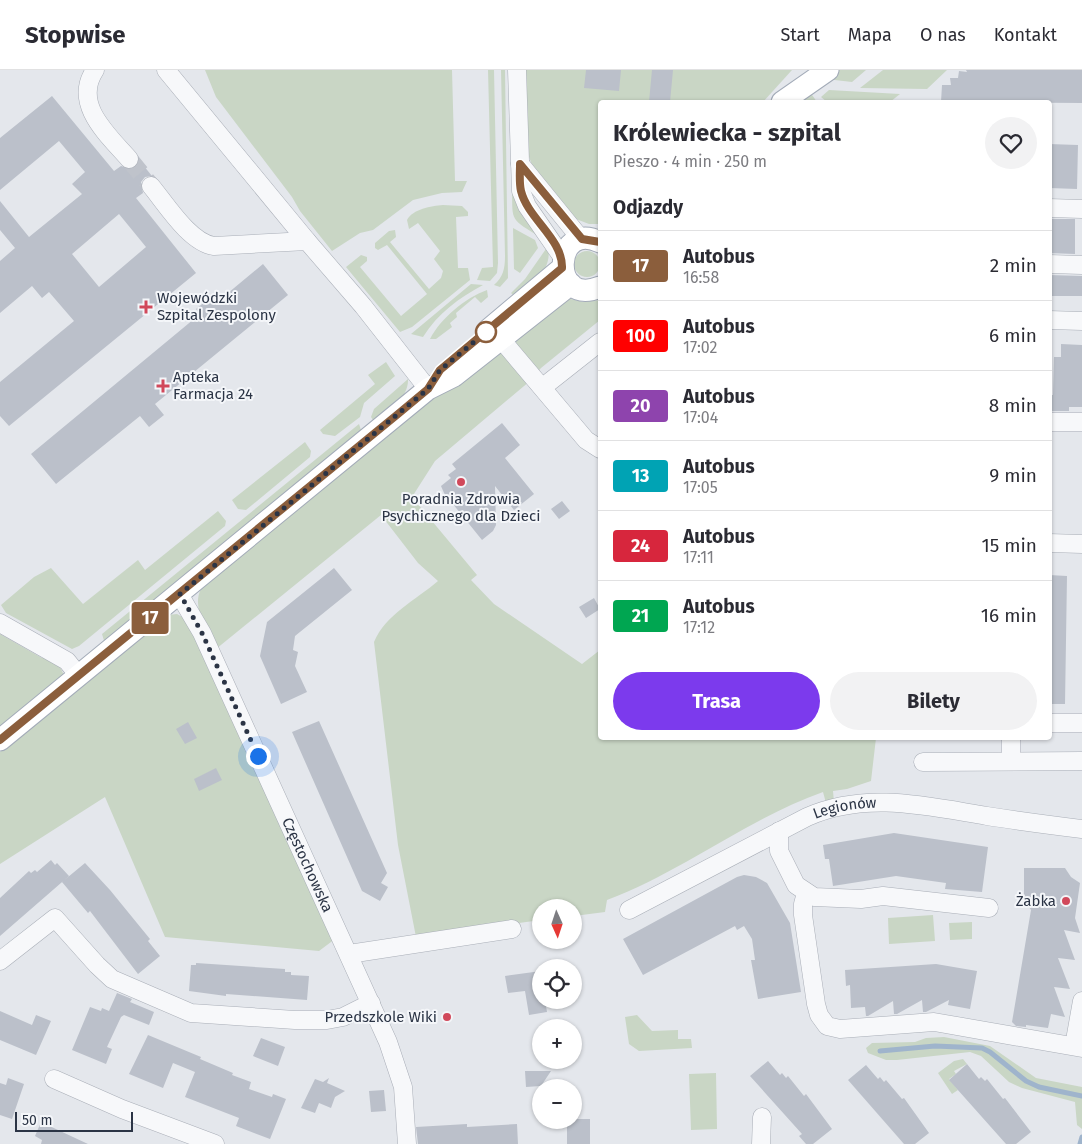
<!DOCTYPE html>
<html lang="pl">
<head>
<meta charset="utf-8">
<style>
	:root { --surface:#fff; --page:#f2f2f3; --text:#2b2b33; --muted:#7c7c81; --line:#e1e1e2; --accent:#7c3aed }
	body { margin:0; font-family:"Fira Sans",sans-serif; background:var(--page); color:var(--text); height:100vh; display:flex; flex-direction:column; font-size:19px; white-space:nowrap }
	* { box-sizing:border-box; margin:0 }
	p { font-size:16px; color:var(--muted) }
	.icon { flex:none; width:28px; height:28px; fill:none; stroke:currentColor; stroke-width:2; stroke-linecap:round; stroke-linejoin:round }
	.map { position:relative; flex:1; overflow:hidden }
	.sheet { position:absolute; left:598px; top:30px; width:454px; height:640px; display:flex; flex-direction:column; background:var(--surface); border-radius:5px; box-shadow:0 1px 4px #0004 }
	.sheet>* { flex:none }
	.badge { padding:0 10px; border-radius:4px; font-size:18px; line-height:32px }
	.needle { width:32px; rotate:177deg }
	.tools { position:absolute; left:532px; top:829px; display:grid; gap:10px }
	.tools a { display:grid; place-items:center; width:50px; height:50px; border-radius:50%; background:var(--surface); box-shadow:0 1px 4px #0004; font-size:25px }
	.scale { position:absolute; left:15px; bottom:12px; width:118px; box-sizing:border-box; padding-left:5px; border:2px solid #2b3445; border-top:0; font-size:14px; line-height:18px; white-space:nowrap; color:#2b3445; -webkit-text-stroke:4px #f4f6f9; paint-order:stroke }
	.you { position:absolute; width:25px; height:25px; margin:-12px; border:4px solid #fff; border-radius:50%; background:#1a73e8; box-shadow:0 0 0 8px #1a73e833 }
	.map>.badge { position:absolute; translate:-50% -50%; box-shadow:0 0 0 2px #fff }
	h2 { padding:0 15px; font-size:19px; line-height:45px }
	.round { display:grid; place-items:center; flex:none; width:52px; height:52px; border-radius:26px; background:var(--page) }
	.headline { display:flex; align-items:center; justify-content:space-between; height:85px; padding:0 15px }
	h1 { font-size:24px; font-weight:700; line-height:38px }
	.button { display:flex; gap:10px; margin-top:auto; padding:10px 15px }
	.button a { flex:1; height:58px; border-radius:30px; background:var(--accent); color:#fff; font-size:20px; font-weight:700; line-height:58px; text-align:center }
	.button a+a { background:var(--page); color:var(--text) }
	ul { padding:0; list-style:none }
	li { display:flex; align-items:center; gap:15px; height:70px; padding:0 15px; border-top:1px solid var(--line) }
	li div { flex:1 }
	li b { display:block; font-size:19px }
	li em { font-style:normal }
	li .badge { min-width:55px; font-weight:700; text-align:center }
	header { display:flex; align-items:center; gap:30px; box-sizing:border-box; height:70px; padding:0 25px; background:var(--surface); border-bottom:1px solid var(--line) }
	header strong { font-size:24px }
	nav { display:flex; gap:28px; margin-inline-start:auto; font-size:18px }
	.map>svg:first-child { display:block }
	.green { fill:#c9d6c5 }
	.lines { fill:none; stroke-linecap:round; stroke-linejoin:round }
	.stream { stroke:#9fb4cc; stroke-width:5 }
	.building { fill:#bbc0ca; fill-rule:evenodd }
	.minor-tunnel { stroke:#bfc3cb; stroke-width:18; stroke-dasharray:18 9; stroke-linecap:butt }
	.minor-casing { stroke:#a9aeb7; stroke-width:19 }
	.major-casing { stroke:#a3abb8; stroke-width:23 }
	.minor { stroke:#f7f8fa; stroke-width:18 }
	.major { stroke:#fff; stroke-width:21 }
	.line-casing { stroke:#fff; stroke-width:11 }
	.line { stroke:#8b5e3c; stroke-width:8 }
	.walk { stroke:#2b3445; stroke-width:5; stroke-dasharray:0 9 }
	.poi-dot { fill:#d1495b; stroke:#f4f6f9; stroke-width:2 }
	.stop-dot { fill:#fff; stroke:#8b5e3c; stroke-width:2.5 }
	.labels { text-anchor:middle; stroke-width:4; stroke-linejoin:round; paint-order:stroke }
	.poi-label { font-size:15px; fill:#2b3445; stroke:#f4f6f9; text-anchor:start }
	.street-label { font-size:15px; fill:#2b3445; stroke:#f4f6f9 }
</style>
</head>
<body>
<header>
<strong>Stopwise</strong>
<nav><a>Start</a><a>Mapa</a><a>O nas</a><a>Kontakt</a></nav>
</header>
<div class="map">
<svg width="1082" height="1074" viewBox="0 0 1082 1074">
	<rect width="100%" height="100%" fill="#e4e7ec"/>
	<path class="green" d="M205 0H452L455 111H467L462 122 442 123 413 130 373 160 360 163 332 181 300 141 292 127 216 27Z
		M488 0H494L498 193 497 203 490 211 477 210 482 198 493 197Z
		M501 0H505L508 208 500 217 494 215C503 207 505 199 505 186Z
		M524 0H792L763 32H600V154H589L576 149 533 98 526 78Z
		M835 0H866L852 12 826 9 810 22 817 32H793Z
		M883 0H947L927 19 860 18Z
		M829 20 900 24 890 32H827L821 27Z
		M512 116 537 165C508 148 513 149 512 116Z
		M443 135 462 136 468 142V146L456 147 458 198H468L470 210 412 257 400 262 346 197 361 185 367 187V191L360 197 401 246 427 224 387 175 378 180 375 178V173L389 161 395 160 396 167 390 172 429 219 441 208 443 201 434 189 440 181 418 153 409 159 407 150C413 139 431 136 443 135Z
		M513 158 535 170 538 178 520 203 514 199Z
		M548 176C553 201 532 215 513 225L511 223 525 209Z
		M574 194a13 13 0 1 1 26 0a13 13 0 1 1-26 0Z
		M471 214 483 215C459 228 438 243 423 267L411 264Z
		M487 220 488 227 481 233 475 227 456 243 457 247 450 253 452 257 436 269H430C441 248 465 228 487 220Z
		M571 229 583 232 600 230V250L541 298 530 311 435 391 412 427 477 505 471 510 494 534 582 594 600 580V668H876L871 711 847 719 833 721 834 732 826 733 823 722C747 749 682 802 607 830L605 842 574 846V838H541V850L416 867 398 775 374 572C386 544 416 530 438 511L418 493 381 445 216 579C208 561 191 538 201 519L357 389 487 285 560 230Z
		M386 292 395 306 364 333 360 347 335 366 323 364 320 360 375 314 368 305Z
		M408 309C409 328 388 341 375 353L371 347 374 339Z
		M359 354 362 363 105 574 102 564Z
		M305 372 311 381 310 387 246 440 238 439 232 430Z
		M218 441 226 451 225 456 79 576 72 579 6 543 1 535 34 507 51 498 83 534 138 490 145 500Z
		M177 544 184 548 189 555 335 869 319 881 165 867 105 727 0 794V682L158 552 168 545Z
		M0 564 42 588 44 586 59 595 64 605 0 659Z
		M933 845 935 871 889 874 888 848Z
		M972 852V869L950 870 949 853Z
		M637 945 652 961 678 960V969H691L692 978 639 981 629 974 625 947Z
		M944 967 990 976 1036 1008 1082 1017V1059L1077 1055 1075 1032 1022 1018 1009 1012 981 986 970 982 897 990H886L868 983 866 978 872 973 915 972 926 968Z
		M963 989 967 994 954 1001 956 1004 949 1009 958 1020 952 1024 938 1003 954 991Z
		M716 1003 717 1059 691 1060 689 1004Z"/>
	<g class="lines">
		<path class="stream" d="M880 981 935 976 982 978 990 982 1026 1011 1039 1017 1082 1026
			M1080 1074 1082 1067"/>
	</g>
	<path class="building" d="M586 0H621L619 21 584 18Z
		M652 0H673L670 32H649Z
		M966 0H1082V33L941 32 942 15H951L950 8H958L959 1 967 2Z
		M52 26 114 101 121 96 132 99 136 96 139 90 152 106 145 107 141 112 143 123 136 128 196 203 9 356 0 346V312L74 251 49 222 42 228 32 216 0 243V191L15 178 0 160V131L29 167 82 124 72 114 85 102 59 71 0 120V68ZM119 144 146 177 99 217 72 184Z
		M1049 74 1078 75 1077 119 1049 118Z
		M1049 149H1075V184L1049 183Z
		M263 194 288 225 155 334 164 345 149 357 140 346 56 414 31 384 200 244 196 239 217 222 222 228Z
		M1049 205 1082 206V226H1049Z
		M1061 274 1082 275V337H1069V341H1049V325H1053L1054 287H1061Z
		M502 353 520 375 505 388 534 424 514 440 495 416 496 455 493 461 482 470 444 423 441 416 451 408 448 405 456 399 452 394Z
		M562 431 570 441 559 449 551 439Z
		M334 498 352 520 295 566 293 580 298 582 295 596 307 622 281 634 260 586 267 552Z
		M1049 505 1067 506 1065 634H1049Z
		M594 528 600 539 586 548 579 537Z
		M319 651 387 803 381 813 388 817 380 831 362 821 292 662Z
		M188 652 197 668 185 674 176 659Z
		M216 698 222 710 199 721 194 709Z
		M894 763 988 777 982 822 945 819 946 813 896 806 833 816 829 789H825L823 775Z
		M51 790 55 795 57 793 69 806 0 866V828L29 801 31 803 35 800 37 802Z
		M85 793 110 820 150 869 148 871 160 886 138 904 90 841 88 843 62 812Z
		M1024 798H1065L1071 807 1080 813 1075 848 1080 863 1064 860 1075 890 1058 888 1070 919 1054 917 1065 947 1051 944 1048 958 1026 955V957L1016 956 1012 952 1031 840 1024 830Z
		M744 805 756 807 767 813 790 853 801 922 758 929 751 890H755L752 869 744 856 737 860 735 856 643 905 623 869 737 807Z
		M196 893 285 899V902H291V905L309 906 307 930 226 924V926L189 921 191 895H196Z
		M936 894 977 901 970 939 948 935 949 930 926 942H923L922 930 897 944H894L893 931 868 946H866L865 937 851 938 850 915 846 916 845 900Z
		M541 901V930H545L547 942 529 945 525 921 508 923 505 906Z
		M117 923 132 929 130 932 154 942 149 955 124 945 121 947 107 977 112 979 106 994 72 980 90 937 101 941 102 938 109 941Z
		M0 941 32 955 36 945 51 951 36 985 0 970Z
		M148 965 201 987 200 989 233 1003 232 1005 251 1012 249 1019 272 1027 273 1024 286 1029 270 1069 236 1056 239 1048 185 1027 195 1002 173 993 163 1018 129 1004Z
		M261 968 285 977 278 996 253 986Z
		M768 991 780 1005 782 1003 786 1008 788 1006 804 1026 806 1024 832 1059 813 1074H806L799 1066 802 1064 750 1006Z
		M967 994 979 1009 981 1007 985 1011 987 1009 1003 1029 1005 1028 1031 1062 1016 1074H1006L949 1010Z
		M866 995 878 1009 880 1007 884 1012 886 1010 902 1029 904 1028 929 1063 915 1074H904L848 1010Z
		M525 1001H551L541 1016 526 1017Z
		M8 1008 24 1014 12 1049 0 1045V1013L6 1015Z
		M329 1008 327 1013 345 1021 335 1027 331 1038 319 1033 315 1043 301 1038 315 1009 323 1012Z
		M384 1020 386 1041 371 1042 369 1021Z
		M574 1049H590V1074H567V1050Z
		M41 1052 58 1060 88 1074H41L42 1070 35 1066Z
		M467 1054V1057L517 1054 518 1074H418L416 1057Z"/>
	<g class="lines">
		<path class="minor-tunnel" d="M129 89 151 116"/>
		<g class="minor-casing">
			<g id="minor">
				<path d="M95 0C72 34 108 65 129 89"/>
				<path d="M166 0 307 171"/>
				<path d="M517 0 521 121 527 136 563 188"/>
				<path d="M520 94 581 169"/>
				<path d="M151 116C166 134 190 173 214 176L307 171 363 236 428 319"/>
				<path d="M1049 138 1082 139"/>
				<path d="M1049 194 1082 195"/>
				<path d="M1049 250 1082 251"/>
				<path d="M500 268 586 370 600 379"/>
				<path d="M543 317 600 272"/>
				<path d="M1049 352H1082"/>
				<path d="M1049 473 1082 474"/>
				<path id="s1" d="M179 524 202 563 388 972 403 1017 407 1074"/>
				<path d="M0 553 67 591 79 606"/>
				<path d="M1049 653H1082"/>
				<path d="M1011 691V668"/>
				<path d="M923 692 1082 691"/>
				<path d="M779 761V781L796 815 814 827 861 829 883 826 989 838"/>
				<path d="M806 823 803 834V845L816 934 819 945 827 956 840 959 934 952 1082 978"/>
				<path id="s2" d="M629 840 807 747C866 721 926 736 987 746 1019 751 1050 755 1082 759"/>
				<path d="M349 884 512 859"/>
				<path d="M0 891 55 848 97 895 112 909 191 943 295 950H327L343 947 371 933"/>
				<path d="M1074 976 1082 931"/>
				<path d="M54 1009 122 1039 215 1074"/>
				<path d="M761 1074 762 1047"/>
			</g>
		</g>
		<g class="major-casing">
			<path id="major" d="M782 32 828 0
				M600 172C553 149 549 238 600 217
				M488 260 562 198
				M0 670 428 319 454 306 571 214"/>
		</g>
		<use href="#minor" class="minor"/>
		<use href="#major" class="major"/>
	</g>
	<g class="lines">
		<g class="line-casing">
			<path id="line" d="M0 670 398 344 428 319 440 300 562 198C563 169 528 149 521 121 519 113 520 103 520 94L582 169 600 172"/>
		</g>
		<use href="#line" class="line"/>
		<path class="walk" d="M258 686 202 563 180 524 428 319 440 300 486 262"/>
	</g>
	<g class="poi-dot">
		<path d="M143.5 229.5h5v5h5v5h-5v5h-5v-5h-5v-5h5z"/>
		<path d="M160.5 308.5h5v5h5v5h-5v5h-5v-5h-5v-5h5z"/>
		<circle cx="461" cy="412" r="5"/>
		<circle cx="1066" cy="831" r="5"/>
		<circle cx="447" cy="947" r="5"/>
	</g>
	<circle class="stop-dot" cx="486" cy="262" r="10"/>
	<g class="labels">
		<g class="poi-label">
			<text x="157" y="233">Wojewódzki<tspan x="157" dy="17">Szpital Zespolony</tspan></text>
			<text x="173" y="312">Apteka<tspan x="173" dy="17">Farmacja 24</tspan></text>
			<text x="461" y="434" text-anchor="middle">Poradnia Zdrowia<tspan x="461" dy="17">Psychicznego dla Dzieci</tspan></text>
			<text x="1056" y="836" text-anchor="end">Żabka</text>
			<text x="437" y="952" text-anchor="end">Przedszkole Wiki</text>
		</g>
		<g class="street-label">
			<text dy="5" stroke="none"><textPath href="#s2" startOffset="240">Legionów</textPath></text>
			<text dy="5" stroke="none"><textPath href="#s1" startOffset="300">Częstochowska</textPath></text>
		</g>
	</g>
</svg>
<div class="tools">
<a><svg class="needle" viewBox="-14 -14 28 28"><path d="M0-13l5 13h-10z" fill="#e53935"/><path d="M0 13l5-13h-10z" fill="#7c7c81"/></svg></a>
<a><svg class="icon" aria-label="locate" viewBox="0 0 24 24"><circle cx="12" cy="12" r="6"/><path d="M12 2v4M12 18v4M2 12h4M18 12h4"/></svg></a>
<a>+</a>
<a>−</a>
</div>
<div class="scale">50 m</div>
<div class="you" style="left:258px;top:686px"></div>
<b class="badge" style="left:150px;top:548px;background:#8b5e3c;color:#fff">17</b>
<section class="sheet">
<div class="headline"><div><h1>Królewiecka - szpital</h1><p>Pieszo · 4 min · 250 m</p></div><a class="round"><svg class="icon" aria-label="heart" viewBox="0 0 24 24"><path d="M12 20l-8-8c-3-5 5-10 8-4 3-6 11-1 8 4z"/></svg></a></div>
<h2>Odjazdy</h2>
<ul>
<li><span class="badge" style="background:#8b5e3c;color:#fff">17</span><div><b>Autobus</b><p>16:58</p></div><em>2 min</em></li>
<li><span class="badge" style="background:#f00;color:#fff">100</span><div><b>Autobus</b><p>17:02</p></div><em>6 min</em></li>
<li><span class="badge" style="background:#8e44ad;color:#fff">20</span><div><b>Autobus</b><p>17:04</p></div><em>8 min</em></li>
<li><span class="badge" style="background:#00a3b4;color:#fff">13</span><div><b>Autobus</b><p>17:05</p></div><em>9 min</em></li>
<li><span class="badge" style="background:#d7263d;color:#fff">24</span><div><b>Autobus</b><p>17:11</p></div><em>15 min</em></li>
<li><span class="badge" style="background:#00a651;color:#fff">21</span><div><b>Autobus</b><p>17:12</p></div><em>16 min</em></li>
</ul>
<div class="button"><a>Trasa</a><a>Bilety</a></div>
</section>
</div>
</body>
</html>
